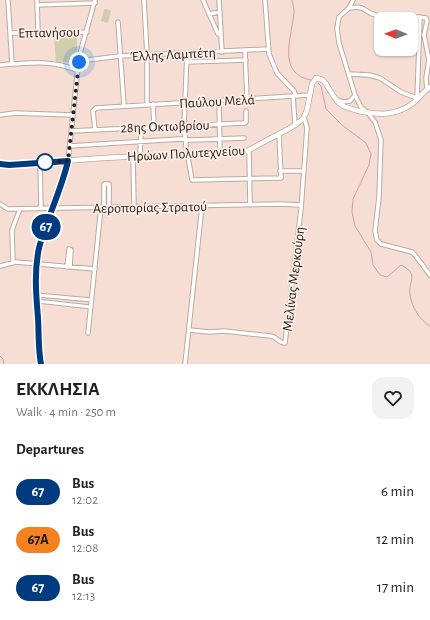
<!DOCTYPE html>
<html lang="en">
<head>
<meta charset="utf-8">
<style>
	:root { --surface:#fff; --page:#f2f2f2; --text:#202124; --muted:#757577 }
	body { margin:0; font-family:"Alegreya Sans",sans-serif; background:var(--page); color:var(--text); height:100vh; display:flex; flex-direction:column; font-size:15px; white-space:nowrap }
	* { box-sizing:border-box; margin:0 }
	p { font-size:13px; color:var(--muted) }
	.icon { flex:none; width:22px; height:22px; fill:none; stroke:currentColor; stroke-width:2; stroke-linecap:round; stroke-linejoin:round }
	.map { position:relative; height:364px; overflow:hidden }
	.details { display:flex; flex-direction:column; background:var(--surface); flex:1 }
	.details>* { flex:none }
	.badge { padding:0 8px; border-radius:13px; font-size:14px; line-height:26px }
	.needle { width:26px; rotate:271deg }
	.tools { position:absolute; left:374px; top:12px; display:grid; gap:8px }
	.tools a { display:grid; place-items:center; width:44px; height:44px; border-radius:8px; background:var(--surface); box-shadow:0 1px 3px #0004; font-size:20px }
	.you { position:absolute; width:20px; height:20px; margin:-10px; border:3px solid #fff; border-radius:50%; background:#1a73e8; box-shadow:0 0 0 6px #1a73e833 }
	.map>.badge { position:absolute; translate:-50% -50%; box-shadow:0 0 0 2px #fff }
	h2 { padding:0 16px; font-size:15px; line-height:36px }
	.round { display:grid; place-items:center; flex:none; width:42px; height:42px; border-radius:12px; background:var(--page) }
	.summary { display:flex; align-items:center; justify-content:space-between; height:68px; padding:0 16px }
	h1 { font-size:19px; font-weight:700; line-height:30px }
	ul { padding:0; list-style:none }
	li { display:flex; align-items:center; gap:12px; height:48px; padding:0 16px }
	li div { flex:1 }
	li b { display:block; font-size:15px }
	li em { font-style:normal }
	li .badge { min-width:44px; font-weight:700; text-align:center }
	.map>svg:first-child { display:block }
	.green { fill:#d0ceac }
	.lines { fill:none; stroke-linecap:round; stroke-linejoin:round }
	.stream { stroke:#cb9fb6; stroke-width:1 }
	.pedestrian-casing { stroke:#bfa89f; stroke-width:5 }
	.minor-casing { stroke:#bfa89f; stroke-width:5.5 }
	.tertiary-casing { stroke:#bfa89f; stroke-width:6 }
	.pedestrian { stroke:#fff; stroke-width:3 }
	.minor { stroke:#fff; stroke-width:3.5 }
	.tertiary { stroke:#fff; stroke-width:4.5 }
	.line-casing { stroke:#fff; stroke-width:9 }
	.line { stroke:#003b80; stroke-width:6 }
	.walk { stroke:#28201c; stroke-width:4; stroke-dasharray:0 7.2 }
	.stop-dot { fill:#fff; stroke:#003b80; stroke-width:2 }
	.labels { text-anchor:middle; stroke-width:3.5; stroke-linejoin:round; paint-order:stroke }
	.street-label { font-size:14px; fill:#28201c; stroke:#fceee7 }
</style>
</head>
<body>
<div class="map">
<svg width="430" height="364" viewBox="0 0 430 364">
	<rect width="100%" height="100%" fill="#f6ded4"/>
	<path class="green" d="M104 9 111 10 108 23 101 21Z
		M77 36V62H56L54 37Z"/>
	<g class="lines">
		<path class="stream" d="M292 0C293 4 294 8 294 12 292 37 276 74 311 80
			M318 83 321 86 326 109 342 125 366 143 371 154 369 165 353 199 352 212 355 226 371 252 373 265 380 275 387 277 401 265C420 275 408 280 410 295 412 307 419 320 430 326
			M0 356 3 359 4 364"/>
		<g class="pedestrian-casing">
			<path id="pedestrian" d="M37 295 92 300
				M37 301 91 307"/>
		</g>
		<g class="minor-casing">
			<path id="minor" d="M8 0 12 64
				M37 0 38 33
				M144 0 147 55V104
				M203 0 218 34H221
				M219 0 222 52
				M265 0 269 54 277 73 294 91 296 96
				M37 5 95 3
				M349 8C366 5 362 11 375 15 392 19 409 15 426 18L427 21 424 35 429 60 426 78 427 90
				M209 14 220 12
				M118 22 124 106
				M11 33 87 32
				M245 51 247 99
				M187 53 184 126 186 146 192 180 281 178 279 134
				M79 61 120 56 268 49
				M187 62 246 60
				M0 65C26 63 54 59 78 71
				M349 74 369 75 380 78 401 92 417 98 418 97
				M355 95 361 107 368 113 375 122 381 140 379 197 375 231 377 240 381 244 412 252 415 255 430 275
				M293 96 295 125
				M336 99 343 102 350 101 355 95 339 43 337 28 339 17 349 8 353 0
				M417 99 420 17
				M219 101 220 153
				M153 104 154 127
				M0 115 15 113 73 115
				M95 130 93 111 96 108 310 95
				M71 131 245 123 246 122V111
				M70 146 180 139 192 140 244 138
				M249 151 250 205
				M133 157 134 207
				M140 157 141 128
				M68 161 79 57 95 0
				M40 162 41 208
				M280 171H303
				M0 204 8 209 281 204 300 205
				M104 207V184H109V207
				M13 263 12 230 20 209
				M0 266 16 262 95 269
				M67 267 69 249
				M70 267 71 250
				M189 330 209 332 224 331 271 336C277 337 279 343 285 343L301 209 307 128 304 117
				M88 333 101 207
				M185 364 202 206"/>
		</g>
		<g class="tertiary-casing">
			<path id="tertiary" d="M0 164 9 165 103 158 247 151 292 127 303 119 307 110 312 84 316 78 323 80C329 87 332 96 339 103 344 108 352 109 359 111 378 115 395 116 412 104 418 99 423 92 430 87
				M41 364C38 349 38 334 38 318 36 294 34 269 40 245 48 217 62 190 68 161"/>
		</g>
		<use href="#pedestrian" class="pedestrian"/>
		<use href="#minor" class="minor"/>
		<use href="#tertiary" class="tertiary"/>
	</g>
	<g class="lines">
		<g class="line-casing">
			<path id="line" d="M0 164 9 165 68 161C61 191 47 218 39 248 34 271 36 295 38 318 39 334 38 349 41 364"/>
		</g>
		<use href="#line" class="line"/>
		<path class="walk" d="M45 162 68 161 79 62"/>
	</g>
	<circle class="stop-dot" cx="45" cy="162" r="8"/>
	<g class="labels">
		<g class="street-label">
			<text transform="translate(49 32) rotate(-1)" y="5">Επτανήσου</text>
			<text transform="translate(173 54) rotate(-3)" y="5">Έλλης Λαμπέτη</text>
			<text transform="translate(217 101) rotate(-3)" y="5">Παύλου Μελά</text>
			<text transform="translate(165 126) rotate(-2)" y="5">28ης Οκτωβρίου</text>
			<text transform="translate(186 153) rotate(-3)" y="5">Ηρώων Πολυτεχνείου</text>
			<text transform="translate(150 207) rotate(-1)" y="5">Αεροπορίας Στρατού</text>
			<text transform="translate(293 279) rotate(-83)" y="5">Μελίνας Μερκούρη</text>
		</g>
	</g>
</svg>
<div class="tools">
<a><svg class="needle" viewBox="-14 -14 28 28"><path d="M0-13l5 13h-10z" fill="#e53935"/><path d="M0 13l5-13h-10z" fill="#757577"/></svg></a>
</div>
<div class="you" style="left:79px;top:62px"></div>
<b class="badge" style="left:46px;top:227px;background:#003b80;color:#fff">67</b>
</div>
<section class="details">
<div class="summary"><div><h1>ΕΚΚΛΗΣΙΑ</h1><p>Walk · 4 min · 250 m</p></div><a class="round"><svg class="icon" aria-label="heart" viewBox="0 0 24 24"><path d="M12 20l-8-8c-3-5 5-10 8-4 3-6 11-1 8 4z"/></svg></a></div>
<h2>Departures</h2>
<ul>
<li><span class="badge" style="background:#003b80;color:#fff">67</span><div><b>Bus</b><p>12:02</p></div><em>6 min</em></li>
<li><span class="badge" style="background:#f58220;color:#111">67Α</span><div><b>Bus</b><p>12:08</p></div><em>12 min</em></li>
<li><span class="badge" style="background:#003b80;color:#fff">67</span><div><b>Bus</b><p>12:13</p></div><em>17 min</em></li>
</ul>
</section>
</body>
</html>
